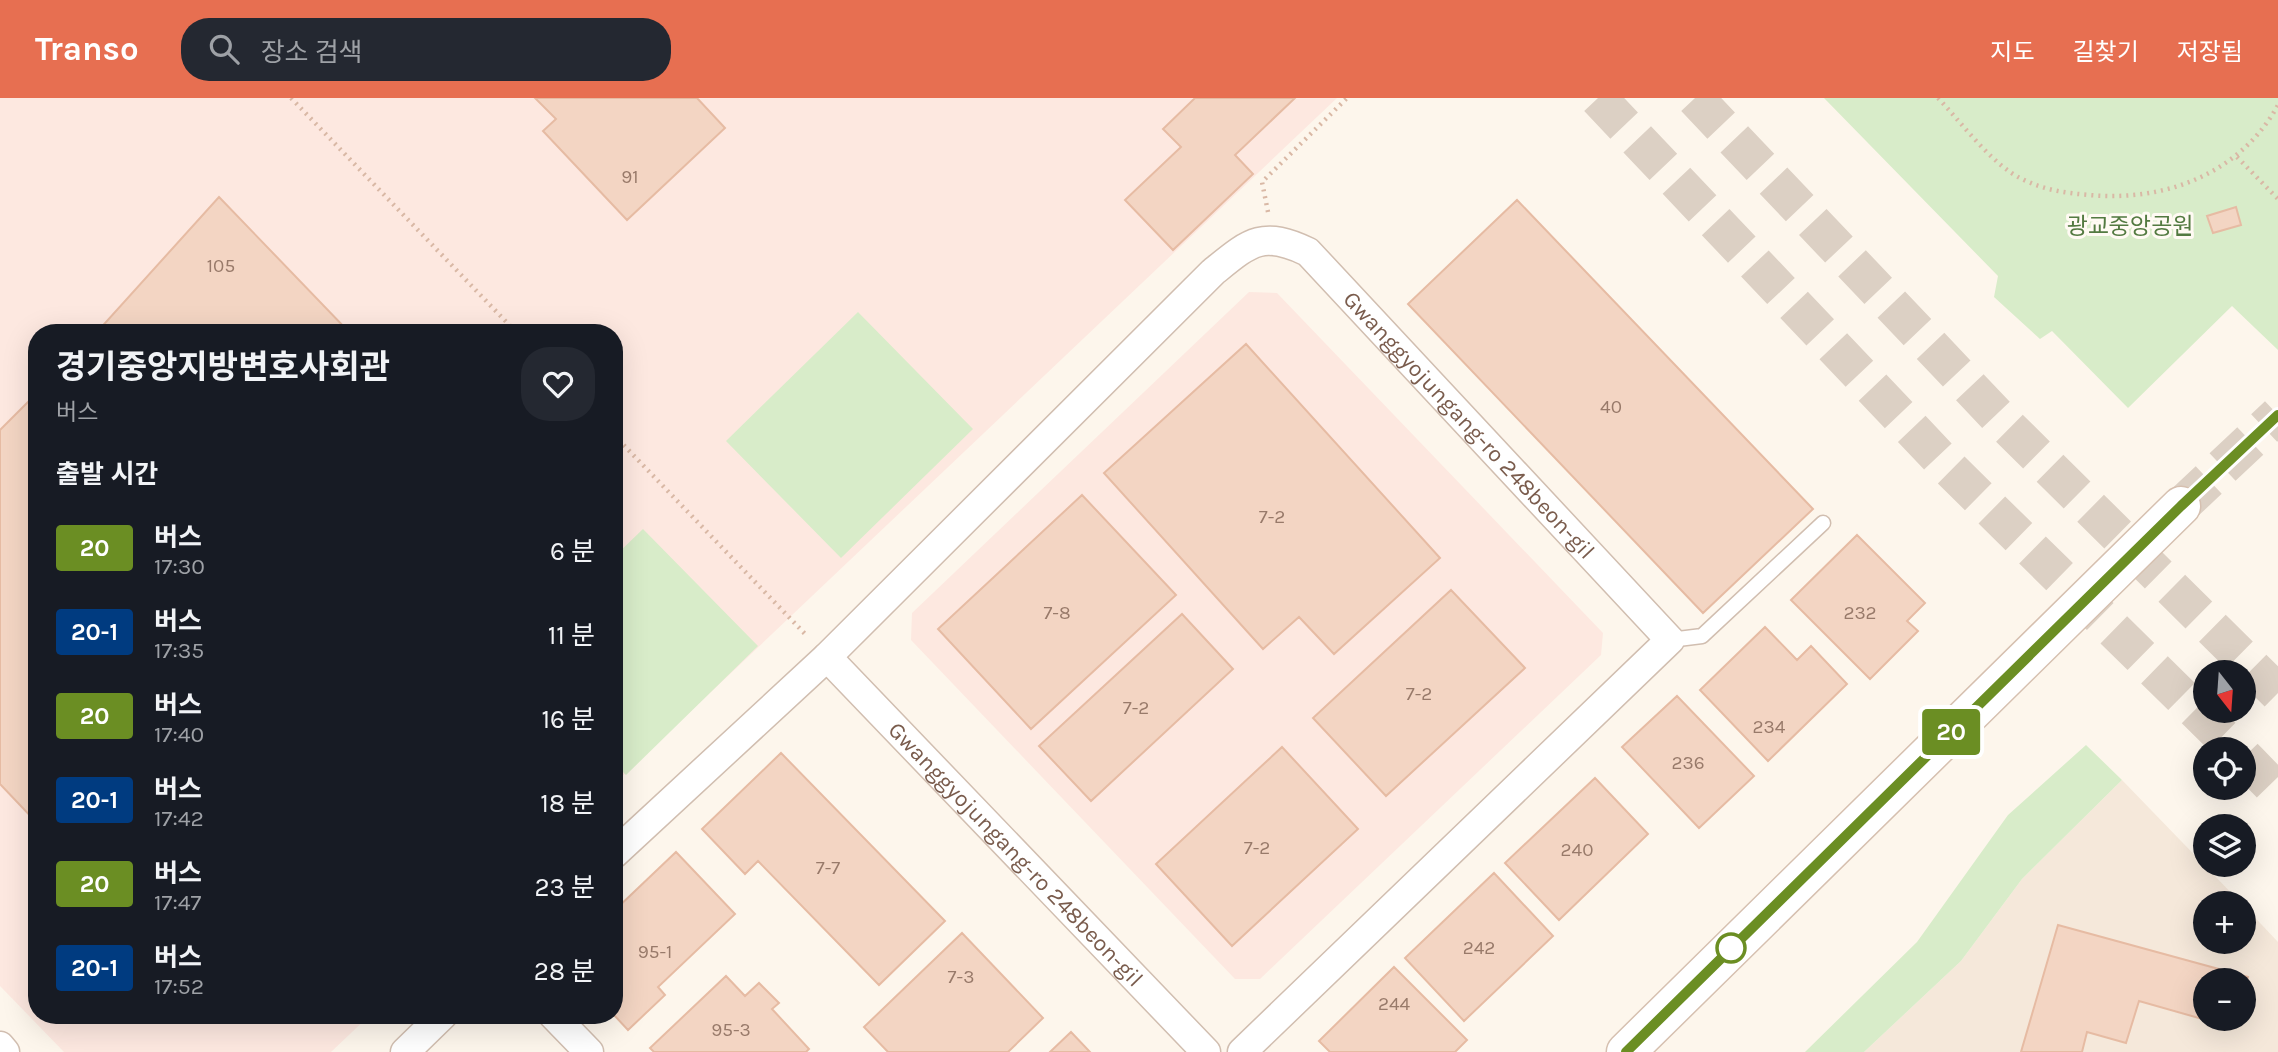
<!DOCTYPE html>
<html lang="ko">
<head>
<meta charset="utf-8">
<style>
	:root { --surface:#171b24; --page:#242831; --text:#f1f3f6; --muted:#9ea1a6; --accent:#e76f51 }
	body { margin:0; font-family:Karla,"Noto Sans KR",sans-serif; background:var(--page); color:var(--text); height:100vh; display:flex; flex-direction:column; font-size:26px; white-space:nowrap }
	* { box-sizing:border-box; margin:0 }
	p { font-size:23px; color:var(--muted) }
	.icon { flex:none; width:38px; height:38px; fill:none; stroke:currentColor; stroke-width:2; stroke-linecap:round; stroke-linejoin:round }
	.map { position:relative; flex:1; overflow:hidden }
	.drawer { position:absolute; left:28px; top:226px; width:595px; height:700px; display:flex; flex-direction:column; background:var(--surface); border-radius:28px; box-shadow:0 7px 28px #0002 }
	.drawer>* { flex:none }
	.badge { padding:0 14px; border-radius:5px; font-size:24px; line-height:46px }
	.needle { width:46px; rotate:163deg }
	.buttons { position:absolute; left:2193px; top:562px; display:grid; gap:14px }
	.buttons a { display:grid; place-items:center; width:63px; height:63px; border-radius:50%; background:var(--surface); box-shadow:0 7px 28px #0002; font-size:35px }
	.map>.badge { position:absolute; translate:-50% -50%; box-shadow:0 0 0 4px #fff }
	h2 { padding:0 28px; font-size:26px; line-height:63px }
	.round { display:grid; place-items:center; flex:none; width:74px; height:74px; border-radius:28px; background:var(--page) }
	.headline { display:flex; align-items:center; justify-content:space-between; height:119px; padding:0 28px }
	h1 { font-size:33px; font-weight:700; line-height:52px }
	ul { padding:0; list-style:none }
	li { display:flex; align-items:center; gap:21px; height:84px; padding:0 28px }
	li div { flex:1 }
	li b { display:block; font-size:26px }
	li em { font-style:normal }
	li .badge { min-width:77px; font-weight:700; text-align:center }
	header { display:flex; align-items:center; gap:42px; box-sizing:border-box; height:98px; padding:0 35px; background:var(--accent); color:#fff }
	header strong { font-size:33px }
	nav { display:flex; gap:38px; margin-inline-start:auto; font-size:24px }
	.search { width:490px; height:63px; background:var(--page); display:flex; align-items:center; gap:18px; box-sizing:border-box; padding:0 24px; border-radius:28px; color:var(--muted); font-size:26px }
	.map>svg:first-child { display:block }
	.residential { fill:#f5e8da; fill-rule:evenodd }
	.commercial { fill:#fde8e0 }
	.green { fill:#d8ecc9 }
	.building { fill:#f3d5c3; stroke:#e6bba3; stroke-width:2 }
	.lines { fill:none; stroke-linecap:round; stroke-linejoin:round }
	.secondary-tunnel { stroke:#dcd0c4; stroke-width:38; stroke-dasharray:38 19; stroke-linecap:butt }
	.motorway-tunnel { stroke:#dcd0c4; stroke-width:38; stroke-dasharray:38 19; stroke-linecap:butt }
	.service-casing { stroke:#d1beb0; stroke-width:17 }
	.minor-casing { stroke:#d1beb0; stroke-width:31 }
	.secondary-casing { stroke:#d6c0b0; stroke-width:41 }
	.path { stroke:#d9b8a5; stroke-width:4.5; stroke-dasharray:2 5; stroke-linecap:butt }
	.service { stroke:#fff; stroke-width:14 }
	.minor { stroke:#fff; stroke-width:28 }
	.secondary { stroke:#fff; stroke-width:38 }
	.line-casing { stroke:#fff; stroke-width:16 }
	.line { stroke:#6b8e23; stroke-width:10 }
	.stop-dot { fill:#fff; stroke:#6b8e23; stroke-width:3.5 }
	.labels { text-anchor:middle; stroke-width:6; stroke-linejoin:round; paint-order:stroke }
	.number-label { font-size:19px; fill:#987a6a }
	.park-label { font-size:23px; fill:#537a41; stroke:#fffaf3 }
	.street-label { font-size:23px; fill:#7a5c4d; stroke:#fffaf3 }
</style>
</head>
<body>
<header>
<strong>Transo</strong>
<div class="search"><svg class="icon" aria-label="search" viewBox="0 0 24 24"><circle cx="10" cy="10" r="6"/><path d="M15 15l6 6"/></svg>장소 검색</div>
<nav><a>지도</a><a>길찾기</a><a>저장됨</a></nav>
</header>
<div class="map">
<svg width="2278" height="954" viewBox="0 0 2278 954">
	<rect width="100%" height="100%" fill="#fdf6ec"/>
	<path class="residential" d="M2122 682 2241 805H2205V844H2244V808L2278 844V954H1864L1961 863 2022 781ZM2205 882H2244V920H2205Z"/>
	<path class="commercial" d="M0 0H1337L614 686V234H37V917H370L331 954H64L0 888Z
		M1249 194 1277 195 1603 535 1601 557 1260 881H1235L911 542 912 515Z"/>
	<path class="green" d="M1824 0H2278V252L2232 208 2128 310 2052 233 2040 241 1994 199 1998 178Z
		M858 214 973 331 841 460 726 343Z
		M643 431 758 548 626 677 614 665V459Z
		M2086 647 2122 682 2022 781 1961 863 1864 954H1805L1917 844 2008 717Z"/>
	<path class="building" d="M535 0H697L725 30 627 122 543 33 556 21Z
		M1195 0H1295L1235 57 1253 76 1173 152 1125 102 1181 49 1163 31Z
		M219 99 349 234H97Z
		M1517 102 1813 411 1703 515 1408 206Z
		M2236 109 2241 127 2213 135 2207 118Z
		M1246 246 1440 460 1334 556 1299 519 1263 551 1104 375Z
		M37 295V725L0 686V332Z
		M1082 397 1176 497 1031 631 938 531Z
		M1857 437 1925 505 1907 523 1918 533 1870 581 1791 502Z
		M1451 492 1525 570 1386 698 1313 620Z
		M1182 516 1233 571 1091 703 1039 648Z
		M1765 529 1797 562 1811 548 1847 586 1768 663 1700 592Z
		M1677 598 1754 678 1699 730 1622 649Z
		M1282 649 1358 731 1232 848 1156 766Z
		M781 655 945 823 879 887 758 763 745 776 702 731Z
		M1595 680 1648 736 1559 822 1505 765Z
		M676 754 735 816 658 889 665 897 628 932 614 917V813Z
		M1494 775 1553 838 1464 923 1405 860Z
		M2058 827 2248 879 2244 894V882H2205V920H2236L2234 930 2139 903 2126 945 2087 934 2082 954H2021Z
		M962 835 1043 920 1008 954H888L864 929Z
		M1394 869 1467 942 1455 954H1330L1319 943Z
		M726 878 745 898 759 885 779 905 772 911 809 951 806 954H654L650 950Z
		M1071 934 1090 954H1050Z"/>
	<g class="lines">
		<path class="secondary-tunnel" d="M2181 408 2278 317"/>
		<path class="motorway-tunnel" d="M1598 0 1944 365 2235 651
			M1695 0 1999 320 2278 595
			M2244 659 2278 694"/>
		<g class="service-casing">
			<path id="service" d="M1670 542 1702 538 1823 425"/>
		</g>
		<g class="minor-casing">
			<g id="minor">
				<path id="s1" d="M827 559 1206 954"/>
				<path id="s2" d="M614 756 827 559 1213 174C1250 144 1262 132 1308 154L1670 542 1242 954"/>
				<path d="M553 917 589 954"/>
				<path d="M0 948 5 954"/>
				<path d="M405 954 443 917"/>
			</g>
		</g>
		<g class="secondary-casing">
			<path id="secondary" d="M1626 954 2181 408"/>
		</g>
		<path class="path" d="M291 0 516 234
			M1938 0C1961 24 1992 67 2022 81 2044 92 2065 95 2089 97 2165 104 2240 76 2278 7
			M2237 59 2278 101
			M1268 114 1262 84 1347 0
			M614 337 807 538"/>
		<use href="#service" class="service"/>
		<use href="#minor" class="minor"/>
		<use href="#secondary" class="secondary"/>
	</g>
	<g class="lines">
		<g class="line-casing">
			<path id="line" d="M1626 954 2181 408 2278 317"/>
		</g>
		<use href="#line" class="line"/>
	</g>
	<circle class="stop-dot" cx="1731" cy="850" r="14"/>
	<g class="labels">
		<g class="number-label">
			<text x="630" y="85">91</text>
			<text x="221" y="174">105</text>
			<text x="1611" y="315">40</text>
			<text x="1272" y="425">7-2</text>
			<text x="1057" y="521">7-8</text>
			<text x="1860" y="521">232</text>
			<text x="1419" y="602">7-2</text>
			<text x="1136" y="616">7-2</text>
			<text x="1769" y="635">234</text>
			<text x="1688" y="671">236</text>
			<text x="1257" y="756">7-2</text>
			<text x="1577" y="758">240</text>
			<text x="828" y="776">7-7</text>
			<text x="1479" y="856">242</text>
			<text x="655" y="860">95-1</text>
			<text x="961" y="885">7-3</text>
			<text x="1394" y="912">244</text>
			<text x="731" y="938">95-3</text>
		</g>
		<g class="park-label">
			<text x="2130" y="136">광교중앙공원</text>
		</g>
		<g class="street-label">
			<text dy="8" stroke="none"><textPath href="#s2" startOffset="1178">Gwanggyojungang-ro 248beon-gil</textPath></text>
			<text dy="8" stroke="none"><textPath href="#s1" startOffset="273">Gwanggyojungang-ro 248beon-gil</textPath></text>
		</g>
	</g>
</svg>
<div class="buttons">
<a><svg class="needle" viewBox="-14 -14 28 28"><path d="M0-13l5 13h-10z" fill="#e53935"/><path d="M0 13l5-13h-10z" fill="#9ea1a6"/></svg></a>
<a><svg class="icon" aria-label="locate" viewBox="0 0 24 24"><circle cx="12" cy="12" r="6"/><path d="M12 2v4M12 18v4M2 12h4M18 12h4"/></svg></a>
<a><svg class="icon" aria-label="layers" viewBox="0 0 24 24"><path d="M12 4l9 5-9 5-9-5zM3 14l9 5 9-5"/></svg></a>
<a>+</a>
<a>−</a>
</div>
<b class="badge" style="left:1951px;top:634px;background:#6b8e23;color:#fff">20</b>
<section class="drawer">
<div class="headline"><div><h1>경기중앙지방변호사회관</h1><p>버스</p></div><a class="round"><svg class="icon" aria-label="heart" viewBox="0 0 24 24"><path d="M12 20l-8-8c-3-5 5-10 8-4 3-6 11-1 8 4z"/></svg></a></div>
<h2>출발 시간</h2>
<ul>
<li><span class="badge" style="background:#6b8e23;color:#fff">20</span><div><b>버스</b><p>17:30</p></div><em>6 분</em></li>
<li><span class="badge" style="background:#003b80;color:#fff">20-1</span><div><b>버스</b><p>17:35</p></div><em>11 분</em></li>
<li><span class="badge" style="background:#6b8e23;color:#fff">20</span><div><b>버스</b><p>17:40</p></div><em>16 분</em></li>
<li><span class="badge" style="background:#003b80;color:#fff">20-1</span><div><b>버스</b><p>17:42</p></div><em>18 분</em></li>
<li><span class="badge" style="background:#6b8e23;color:#fff">20</span><div><b>버스</b><p>17:47</p></div><em>23 분</em></li>
<li><span class="badge" style="background:#003b80;color:#fff">20-1</span><div><b>버스</b><p>17:52</p></div><em>28 분</em></li>
</ul>
</section>
</div>
</body>
</html>
